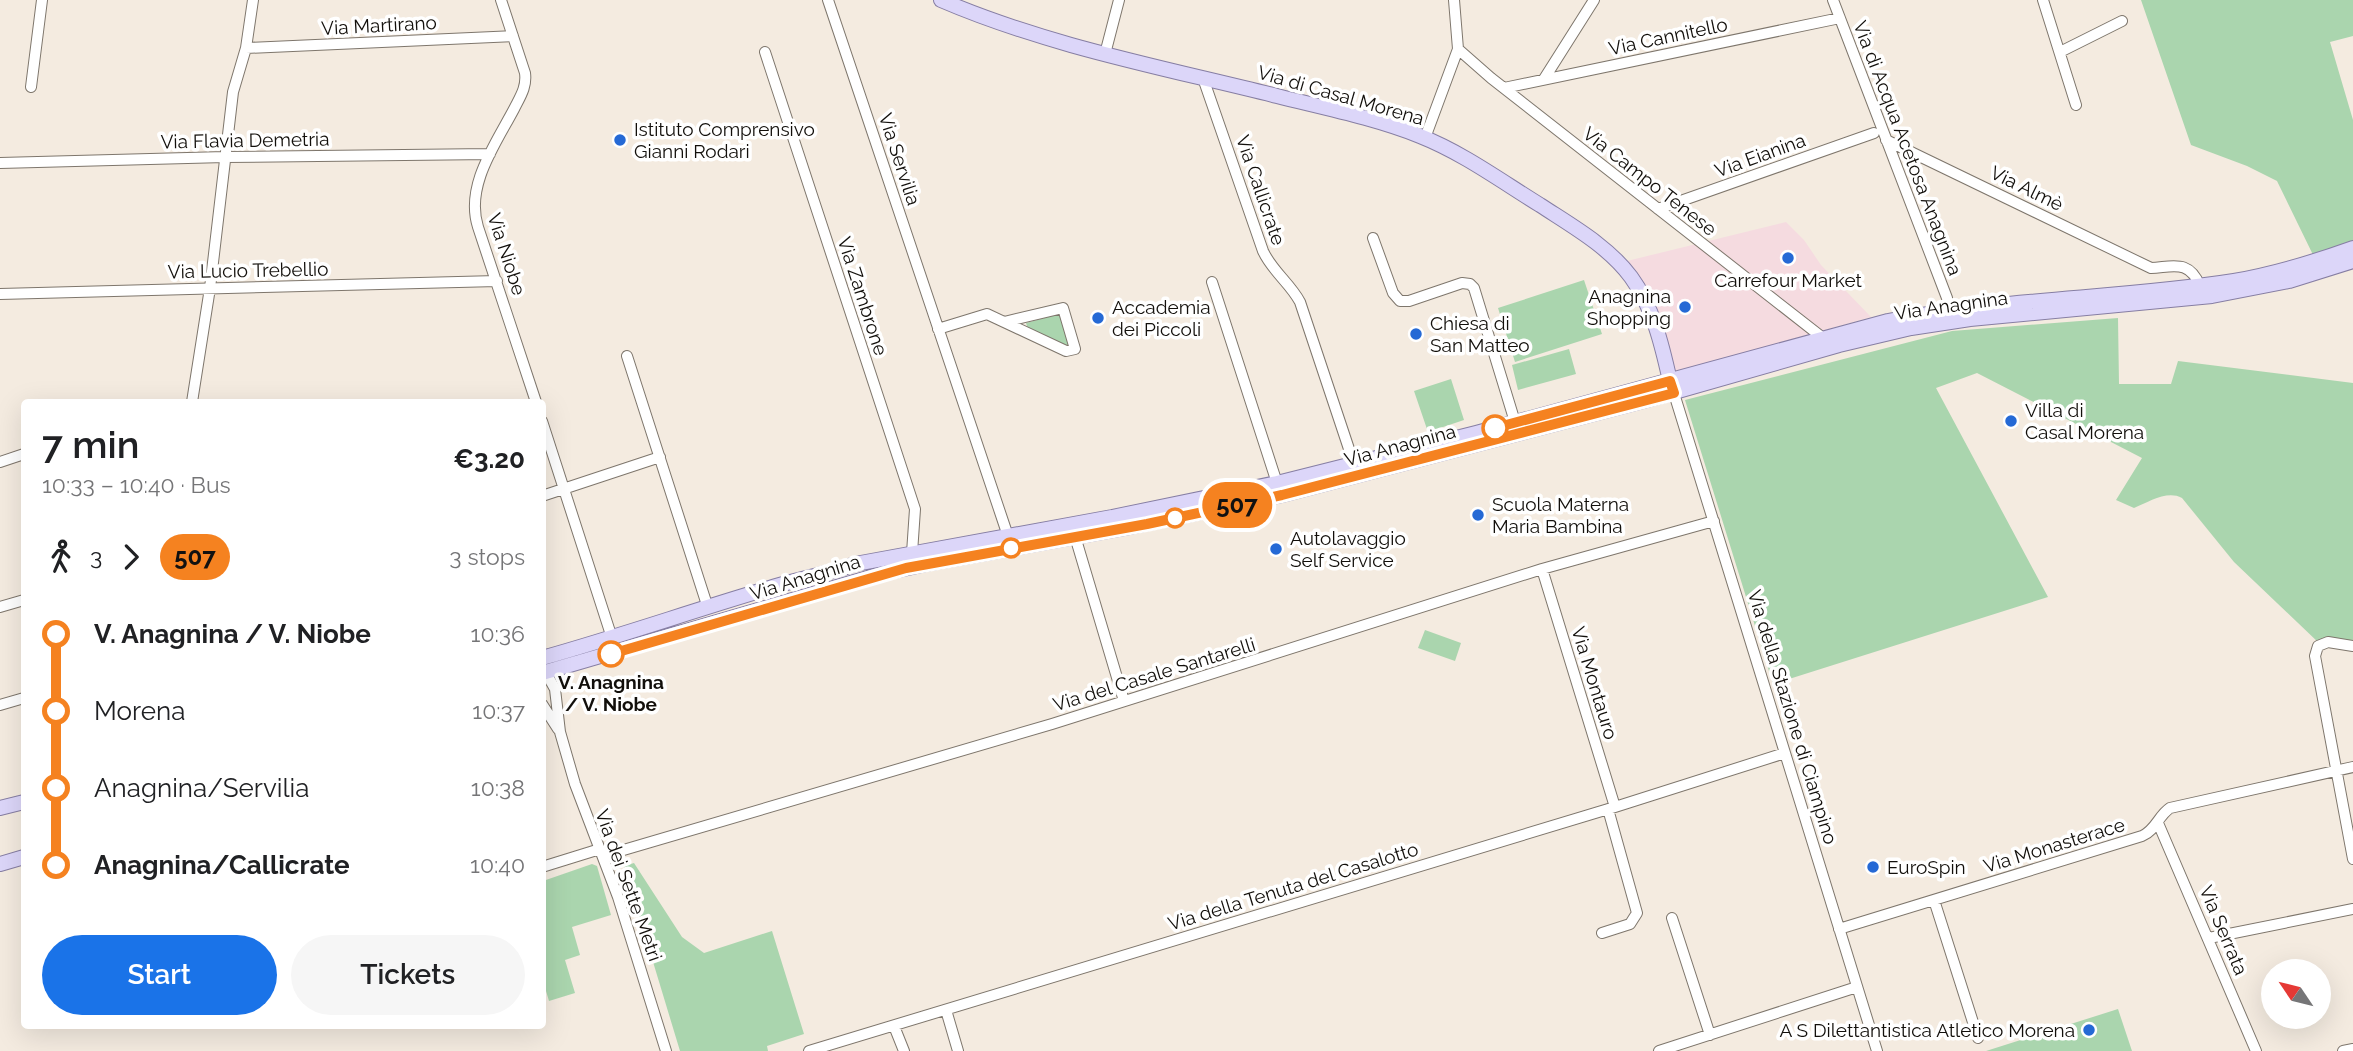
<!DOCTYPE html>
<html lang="en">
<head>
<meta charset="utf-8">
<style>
	:root { --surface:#fff; --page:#f6f6f6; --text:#202124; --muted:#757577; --accent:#1a73e8 }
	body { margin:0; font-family:Raleway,sans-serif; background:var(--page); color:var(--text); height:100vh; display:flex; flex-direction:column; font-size:26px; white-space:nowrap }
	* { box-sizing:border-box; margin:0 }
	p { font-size:23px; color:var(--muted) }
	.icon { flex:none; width:38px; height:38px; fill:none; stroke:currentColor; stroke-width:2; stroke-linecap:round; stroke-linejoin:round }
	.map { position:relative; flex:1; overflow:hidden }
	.side { position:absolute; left:21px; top:399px; width:525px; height:630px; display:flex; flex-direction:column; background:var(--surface); border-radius:7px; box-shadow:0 7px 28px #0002 }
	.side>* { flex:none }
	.badge { padding:0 14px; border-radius:23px; font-size:24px; line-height:46px }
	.needle { width:46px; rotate:305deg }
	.fabs { position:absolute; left:2261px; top:959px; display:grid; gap:14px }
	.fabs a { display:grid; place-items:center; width:70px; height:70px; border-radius:50%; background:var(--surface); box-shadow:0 7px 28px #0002; font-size:35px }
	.map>.badge { position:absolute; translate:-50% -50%; box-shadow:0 0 0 4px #fff }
	.legs { display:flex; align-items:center; gap:10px; height:77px; padding:0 21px; font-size:23px }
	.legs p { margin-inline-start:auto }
	.summary { display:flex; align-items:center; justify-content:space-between; height:119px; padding:0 21px }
	h1 { font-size:38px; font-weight:600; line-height:52px }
	.cta { display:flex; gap:14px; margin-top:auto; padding:14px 21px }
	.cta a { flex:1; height:80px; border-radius:42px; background:var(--accent); color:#fff; font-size:28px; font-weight:600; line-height:80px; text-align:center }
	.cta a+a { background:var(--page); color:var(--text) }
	ul { padding:0 21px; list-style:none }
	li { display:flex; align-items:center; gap:24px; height:77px; font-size:26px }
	li i { display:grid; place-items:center; width:10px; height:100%; margin:0 9px; background:currentColor }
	li i::after { content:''; width:18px; height:18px; margin:-9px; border:5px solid; border-radius:50%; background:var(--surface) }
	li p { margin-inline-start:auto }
	li:first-child i { background:linear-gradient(#0000 50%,currentColor 0) }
	li:last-child i { background:linear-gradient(currentColor 50%,#0000 0) }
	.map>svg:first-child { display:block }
	.industrial { fill:#f5dbe0 }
	.green { fill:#aad5ae }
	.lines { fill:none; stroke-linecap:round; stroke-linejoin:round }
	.minor-casing { stroke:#7e766c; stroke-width:12 }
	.major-casing { stroke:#867ea3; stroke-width:16 }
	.minor { stroke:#fff; stroke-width:10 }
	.major { stroke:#dcd6f9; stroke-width:14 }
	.line-1-casing { stroke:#fff; stroke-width:16 }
	.line-1 { stroke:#f58220; stroke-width:10 }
	.poi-dot { fill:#2569d5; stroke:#fff; stroke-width:2.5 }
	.stop-1-dot { fill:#fff; stroke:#f58220; stroke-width:3.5 }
	.labels { text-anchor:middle; stroke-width:7; stroke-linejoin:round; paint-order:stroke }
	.street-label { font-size:19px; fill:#120f0b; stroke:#fff }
	.poi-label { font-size:19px; fill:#120f0b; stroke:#fff; text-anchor:start }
	.stop-label { font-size:19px; font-weight:bold; fill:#120f0b; stroke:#fff }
</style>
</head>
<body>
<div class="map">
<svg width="2353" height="1051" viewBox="0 0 2353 1051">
	<rect width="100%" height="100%" fill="#f4ebe0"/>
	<path class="industrial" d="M1786 222 1804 240 1821 265 1871 317 1675 373 1663 327 1627 261Z"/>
	<path class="green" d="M2141 0H2353V36L2330 42 2353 120V249L2316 261 2277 181 2247 166 2191 145Z
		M1584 280 1602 334 1515 362 1498 308Z
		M1059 314 1071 345 1066 346 1028 329 1026 323Z
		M2118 318 2119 384H2171L2178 361 2353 383V646L2320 644 2234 562 2182 498C2167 490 2149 502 2134 508L2116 500 2142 458 1977 373 1936 388 2048 597 1773 684 1685 400 1952 331Z
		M1569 349 1576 374 1518 390 1512 365Z
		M1451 379 1464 420 1428 432 1414 391Z
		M1425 630 1461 643 1455 661 1418 648Z
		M634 863 682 937 704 953 772 931 804 1034 767 1046 768 1051H680L624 866Z
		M592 864 597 866 611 915 572 927 580 955 565 960 575 993 549 1001 546 991 543 992V881Z
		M2118 1009 2132 1051H1986Z"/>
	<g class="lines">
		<g class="minor-casing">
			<path id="minor" d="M501 0 525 73C527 87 520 97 514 109 495 145 465 186 478 227L536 402
				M828 0 1008 536
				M1833 0 1947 298 1949 310 1946 315
				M2043 0 2076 105
				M246 48 513 36
				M1458 49 1491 78 1823 338
				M765 52 915 509 912 553
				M2060 52 2122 21
				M1105 54 1119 0
				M1203 78 1263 251C1272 271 1290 283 1300 302L1354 464
				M1544 79 1594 0
				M31 87 42 0
				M1504 88 1840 18
				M1425 138 1458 49 1454 0
				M1886 140 2151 268C2173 267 2189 259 2200 286
				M0 163 225 157 490 154
				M1658 209 1874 133
				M1373 238 1393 293 1400 301H1409L1462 283 1470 284 1474 288 1515 422
				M1212 282 1277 483
				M0 294 497 281
				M938 329 987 314 1066 351 1075 349 1063 308 1004 322
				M627 356 708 608
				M1672 387 1877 1051
				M192 402 210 288 233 92 246 48 253 0
				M542 421 612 638
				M0 462 24 454
				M542 496 660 457
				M1073 537 1077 543 1124 701
				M1542 569 1615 807
				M0 607 24 600
				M2353 646 2328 642 2318 646 2315 656 2353 859
				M542 676 550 680 555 689 560 732 575 784 618 897 666 1051
				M542 704 558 729
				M0 705 24 698
				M2158 823 2256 1051
				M603 856 1052 724 1542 569 1714 521
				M542 867 600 849
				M1934 900 1978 1038
				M1672 918 1710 1035
				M1839 929 2142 836C2156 830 2158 816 2170 808L2353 767
				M1602 933 1630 924 1637 913 1608 809
				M2209 938 2353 909
				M946 1010 958 1051
				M894 1026 904 1051
				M809 1051 1615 807 1785 753
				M1659 1051 1857 987
				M2343 1051 2353 1049"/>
		</g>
		<g class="major-casing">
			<path id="major" d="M941 0C1048 46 1165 68 1277 96 1325 108 1375 118 1420 136 1463 153 1501 181 1540 205 1572 226 1608 246 1631 277 1653 307 1662 345 1670 381
				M542 658C617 637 689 612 763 590 793 580 825 575 855 564L1112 517 1277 483 1476 433 1888 321C2002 298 2119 299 2234 281 2275 274 2314 262 2353 248
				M542 673 885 573 926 564 1125 528 1282 495 1643 401 1839 345 1911 328 1970 319 2212 296 2289 281 2353 261
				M0 808 24 802
				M0 864 24 857"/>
		</g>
		<use href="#minor" class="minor"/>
		<use href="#major" class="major"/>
	</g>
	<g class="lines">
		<g class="line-1-casing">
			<path id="line-1" d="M611 654 906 568 1147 524 1282 495 1674 393 1670 381 1495 428"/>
		</g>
		<use href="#line-1" class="line-1"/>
	</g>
	<g class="poi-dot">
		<circle cx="620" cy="140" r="7"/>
		<circle cx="1788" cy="258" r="7"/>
		<circle cx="1685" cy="307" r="7"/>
		<circle cx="1098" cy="318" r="7"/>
		<circle cx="1416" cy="334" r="7"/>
		<circle cx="2011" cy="421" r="7"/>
		<circle cx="1478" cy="515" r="7"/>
		<circle cx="1276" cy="549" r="7"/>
		<circle cx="1873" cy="867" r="7"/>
		<circle cx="2089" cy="1030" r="7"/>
	</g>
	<g class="stop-1-dot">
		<circle cx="1495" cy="428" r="12"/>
		<circle cx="1175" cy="518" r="9"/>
		<circle cx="1011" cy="548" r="9"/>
		<circle cx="611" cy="654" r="12"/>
	</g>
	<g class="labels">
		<g class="street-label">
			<text transform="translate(379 25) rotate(-3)" y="7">Via Martirano</text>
			<text transform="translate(1668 36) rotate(-12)" y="7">Via Cannitello</text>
			<text transform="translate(1341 95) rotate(16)" y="7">Via di Casal Morena</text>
			<text transform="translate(245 140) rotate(-1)" y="7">Via Flavia Demetria</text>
			<text transform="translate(1908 148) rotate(69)" y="7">Via di Acqua Acetosa Anagnina</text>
			<text transform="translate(1760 155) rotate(-20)" y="7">Via Eianina</text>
			<text transform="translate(900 159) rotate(72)" y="7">Via Servilia</text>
			<text transform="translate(1650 181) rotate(38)" y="7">Via Campo Tenese</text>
			<text transform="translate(2027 188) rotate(26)" y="7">Via Almè</text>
			<text transform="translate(1261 190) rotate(71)" y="7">Via Callicrate</text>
			<text transform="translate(507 254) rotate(72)" y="7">Via Niobe</text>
			<text transform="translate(248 270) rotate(-1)" y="7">Via Lucio Trebellio</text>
			<text transform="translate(863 296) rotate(72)" y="7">Via Zambrone</text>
			<text transform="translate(1951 305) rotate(-8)" y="7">Via Anagnina</text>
			<text transform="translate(1400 445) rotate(-15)" y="7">Via Anagnina</text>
			<text transform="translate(805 577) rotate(-17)" y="7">Via Anagnina</text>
			<text transform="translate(1154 674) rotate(-17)" y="7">Via del Casale Santarelli</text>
			<text transform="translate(1595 683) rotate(73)" y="7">Via Montauro</text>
			<text transform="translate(1793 717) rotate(73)" y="7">Via della Stazione di Ciampino</text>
			<text transform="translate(2054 845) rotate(-17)" y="7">Via Monasterace</text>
			<text transform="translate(629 885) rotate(70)" y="7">Via dei Sette Metri</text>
			<text transform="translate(1293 886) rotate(-17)" y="7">Via della Tenuta del Casalotto</text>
			<text transform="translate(2224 930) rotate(67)" y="7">Via Serrata</text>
		</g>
		<g class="poi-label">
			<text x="634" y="136">Istituto Comprensivo<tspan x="634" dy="22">Gianni Rodari</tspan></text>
			<text x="1788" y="287" text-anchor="middle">Carrefour Market</text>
			<text x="1671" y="303" text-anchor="end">Anagnina<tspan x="1671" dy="22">Shopping</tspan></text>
			<text x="1112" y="314">Accademia<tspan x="1112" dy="22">dei Piccoli</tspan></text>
			<text x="1430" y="330">Chiesa di<tspan x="1430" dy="22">San Matteo</tspan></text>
			<text x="2025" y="417">Villa di<tspan x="2025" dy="22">Casal Morena</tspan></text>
			<text x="1492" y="511">Scuola Materna<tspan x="1492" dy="22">Maria Bambina</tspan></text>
			<text x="1290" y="545">Autolavaggio<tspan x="1290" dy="22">Self Service</tspan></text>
			<text x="1887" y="874">EuroSpin</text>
			<text x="2075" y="1037" text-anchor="end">A S Dilettantistica Atletico Morena</text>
		</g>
		<g class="stop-label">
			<text x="611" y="689">V. Anagnina<tspan x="611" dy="22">/ V. Niobe</tspan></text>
		</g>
	</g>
</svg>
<div class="fabs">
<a><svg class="needle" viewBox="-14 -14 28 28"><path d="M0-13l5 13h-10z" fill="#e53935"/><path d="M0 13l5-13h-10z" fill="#757577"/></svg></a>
</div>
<b class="badge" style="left:1237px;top:505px;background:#f58220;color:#111">507</b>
<section class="side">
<div class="summary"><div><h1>7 min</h1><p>10:33 – 10:40 · Bus</p></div><b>€3.20</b></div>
<div class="legs"><svg class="icon" aria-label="walk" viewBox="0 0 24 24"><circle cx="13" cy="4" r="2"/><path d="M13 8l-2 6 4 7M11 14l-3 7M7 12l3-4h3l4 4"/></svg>3<svg class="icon" aria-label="forward" viewBox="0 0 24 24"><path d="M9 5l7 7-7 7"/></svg><b class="badge" style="background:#f58220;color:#111">507</b><p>3 stops</p></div>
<ul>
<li><i style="color:#f58220"></i><b>V. Anagnina / V. Niobe</b><p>10:36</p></li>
<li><i style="color:#f58220"></i><span>Morena</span><p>10:37</p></li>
<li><i style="color:#f58220"></i><span>Anagnina/Servilia</span><p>10:38</p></li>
<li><i style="color:#f58220"></i><b>Anagnina/Callicrate</b><p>10:40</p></li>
</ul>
<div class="cta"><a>Start</a><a>Tickets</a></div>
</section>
</div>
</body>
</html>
